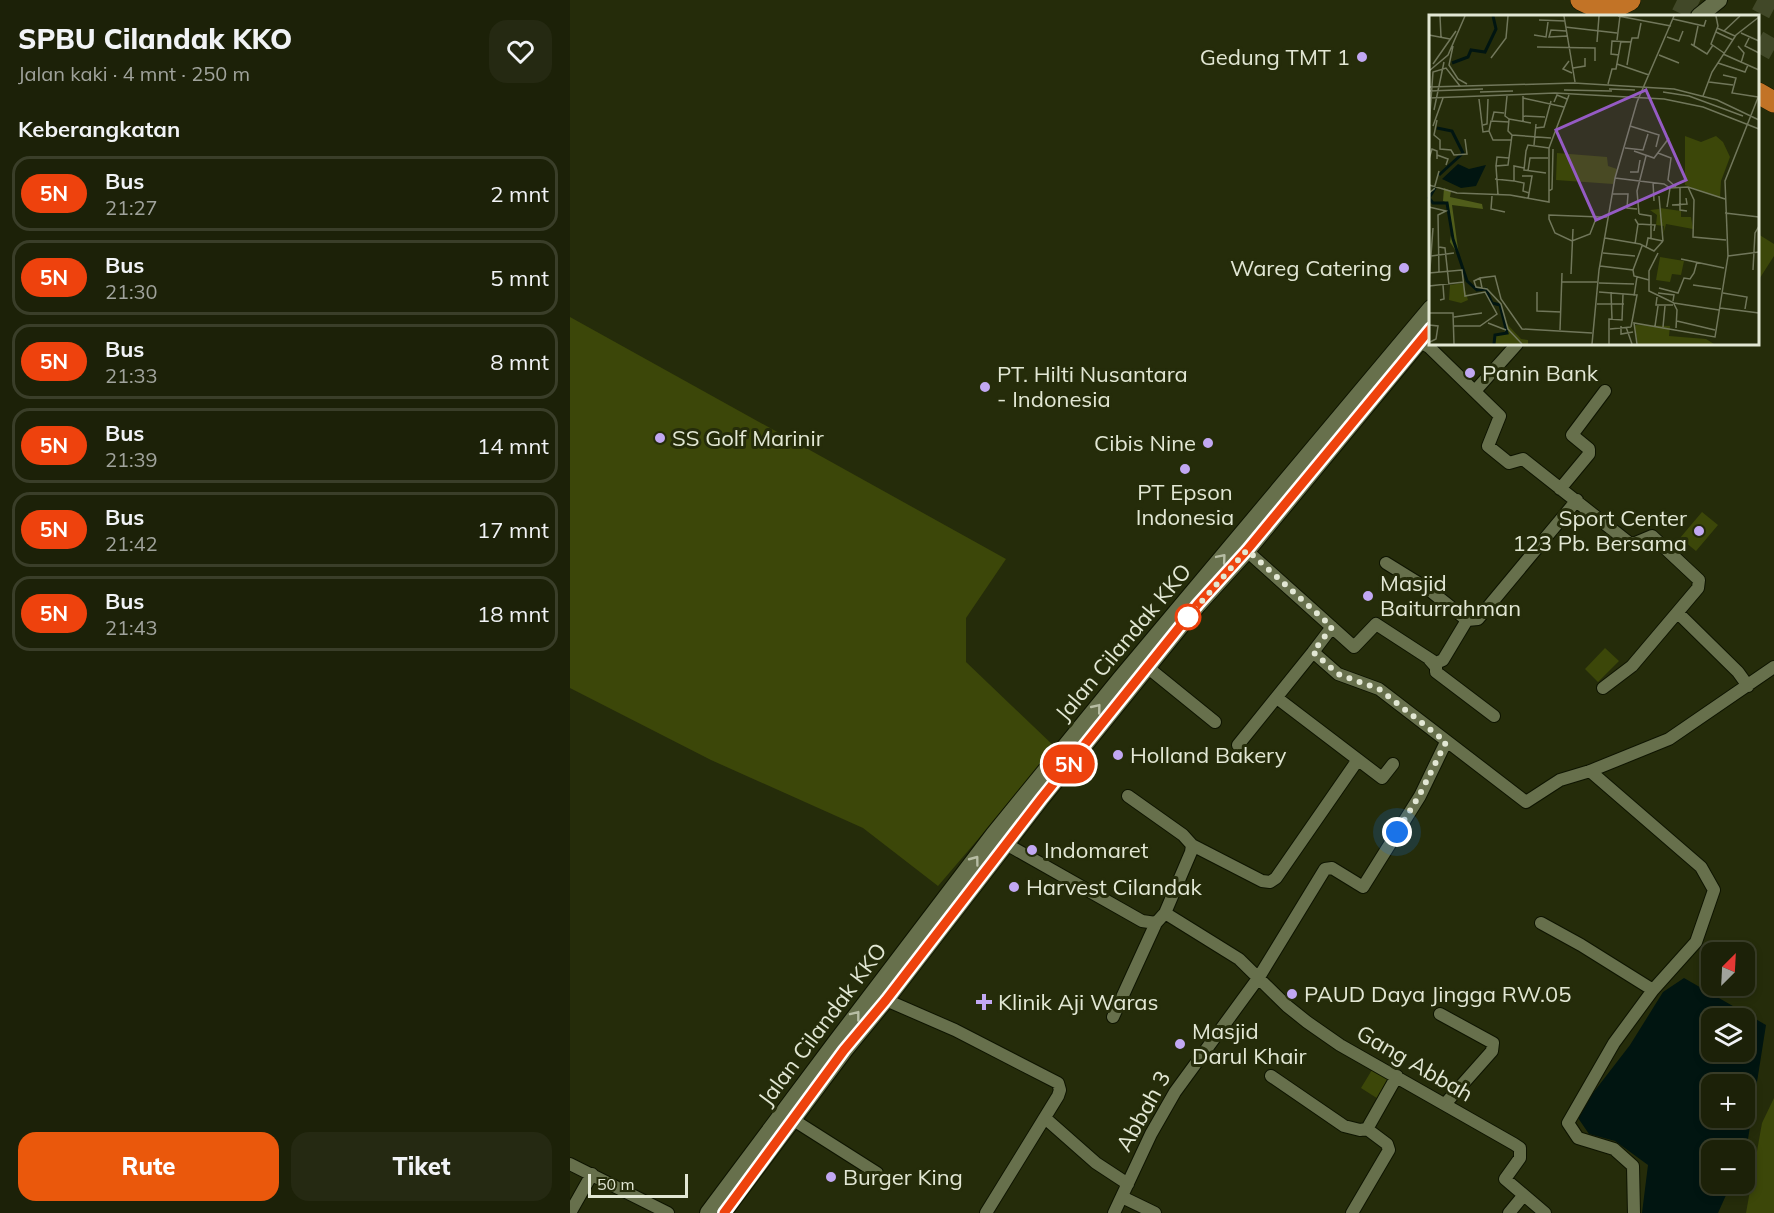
<!DOCTYPE html>
<html lang="id">
<head>
<meta charset="utf-8">
<style>
	:root { --surface:#1c2108; --page:#252912; --text:#f1f3f6; --muted:#a0a39c; --line:#3a3e29; --accent:#ea580c }
	body { margin:0; font-family:Mulish,sans-serif; background:var(--page); color:var(--text); height:100vh; display:flex; flex-direction:column; font-size:22px; white-space:nowrap }
	* { box-sizing:border-box; margin:0 }
	p { font-size:20px; color:var(--muted) }
	.icon { flex:none; width:33px; height:33px; fill:none; stroke:currentColor; stroke-width:2; stroke-linecap:round; stroke-linejoin:round }
	.map { position:relative; flex:1; overflow:hidden }
	.sheet { display:flex; flex-direction:column; background:var(--surface); width:570px }
	.sheet>* { flex:none }
	.badge { padding:0 12px; border-radius:20px; font-size:21px; line-height:39px }
	.needle { width:39px; rotate:24deg }
	.controls { position:absolute; left:1131px; top:942px; display:grid; gap:12px }
	.controls a { display:grid; place-items:center; width:54px; height:54px; border-radius:12px; background:var(--surface); box-shadow:0 3px 9px #0003,0 0 0 2px var(--line); font-size:30px }
	.scale { position:absolute; left:18px; bottom:15px; width:100px; box-sizing:border-box; padding-left:6px; border:3px solid #e2e7d4; border-top:0; font-size:16px; line-height:21px; white-space:nowrap; color:#e2e7d4; -webkit-text-stroke:4px #252c0a; paint-order:stroke }
	.you { position:absolute; width:30px; height:30px; margin:-15px; border:4px solid #fff; border-radius:50%; background:#1a73e8; box-shadow:0 0 0 9px #1a73e833 }
	.map>.badge { position:absolute; translate:-50% -50%; box-shadow:0 0 0 3px #fff }
	h2 { padding:0 18px; font-size:22px; line-height:54px }
	.round { display:grid; place-items:center; flex:none; width:63px; height:63px; border-radius:18px; background:var(--page) }
	.head { display:flex; align-items:center; justify-content:space-between; height:102px; padding:0 18px }
	h1 { font-size:28px; font-weight:800; line-height:45px }
	.cta { display:flex; gap:12px; margin-top:auto; padding:12px 18px }
	.cta a { flex:1; height:69px; border-radius:18px; background:var(--accent); color:#fff; font-size:24px; font-weight:800; line-height:69px; text-align:center }
	.cta a+a { background:var(--page); color:var(--text) }
	ul { padding:0; list-style:none }
	li { display:flex; align-items:center; gap:18px; height:75px; margin:0 12px 9px; padding:0 6px; border:3px solid var(--line); border-radius:18px }
	li div { flex:1 }
	li b { display:block; font-size:22px }
	li em { font-style:normal }
	li .badge { min-width:66px; font-weight:700; text-align:center }
	main { display:flex; flex:1; min-height:0 }
	.map>svg:first-child { display:block }
	.green { fill:#3c4709 }
	.water { fill:#011511; fill-rule:evenodd }
	.lines { fill:none; stroke-linecap:round; stroke-linejoin:round }
	.highway-tunnel { stroke:#414828; stroke-width:21; stroke-dasharray:21 10; stroke-linecap:butt }
	.street-casing { stroke:#0e1400; stroke-width:14 }
	.secondary-casing { stroke:#0e1400; stroke-width:18 }
	.highway-casing { stroke:#0e1400; stroke-width:22 }
	.street { stroke:#67704c; stroke-width:12 }
	.secondary { stroke:#67704c; stroke-width:16 }
	.highway { stroke:#c27326; stroke-width:21 }
	.oneway { stroke:#b7bda4 }
	.line-casing { stroke:#fff; stroke-width:14 }
	.line { stroke:#ee420d; stroke-width:9 }
	.walk { stroke:#e2e7d4; stroke-width:6; stroke-dasharray:0 10.8 }
	.poi-dot { fill:#c2a8f3; stroke:#252c0a; stroke-width:2 }
	.stop-dot { fill:#fff; stroke:#ee420d; stroke-width:3 }
	.labels { text-anchor:middle; stroke-width:6; stroke-linejoin:round; paint-order:stroke }
	.poi-label { font-size:22px; fill:#e2e7d4; stroke:#252c0a; text-anchor:start }
	.street-label { font-size:22px; fill:#e2e7d4; stroke:#252c0a }
	.inset-river { fill:none; stroke:#011511; stroke-width:3 }
	.inset-road { fill:none; stroke:#71775b; stroke-width:1.5 }
	.view { fill:#955bc4; fill-opacity:0.15; stroke:#955bc4; stroke-width:3 }
	.inset-edge { fill:none; stroke:#e2e7d4; stroke-width:3 }
</style>
</head>
<body>
<main>
<section class="sheet">
<div class="head"><div><h1>SPBU Cilandak KKO</h1><p>Jalan kaki · 4 mnt · 250 m</p></div><a class="round"><svg class="icon" aria-label="heart" viewBox="0 0 24 24"><path d="M12 20l-8-8c-3-5 5-10 8-4 3-6 11-1 8 4z"/></svg></a></div>
<h2>Keberangkatan</h2>
<ul>
<li><span class="badge" style="background:#ee420d;color:#fff">5N</span><div><b>Bus</b><p>21:27</p></div><em>2 mnt</em></li>
<li><span class="badge" style="background:#ee420d;color:#fff">5N</span><div><b>Bus</b><p>21:30</p></div><em>5 mnt</em></li>
<li><span class="badge" style="background:#ee420d;color:#fff">5N</span><div><b>Bus</b><p>21:33</p></div><em>8 mnt</em></li>
<li><span class="badge" style="background:#ee420d;color:#fff">5N</span><div><b>Bus</b><p>21:39</p></div><em>14 mnt</em></li>
<li><span class="badge" style="background:#ee420d;color:#fff">5N</span><div><b>Bus</b><p>21:42</p></div><em>17 mnt</em></li>
<li><span class="badge" style="background:#ee420d;color:#fff">5N</span><div><b>Bus</b><p>21:43</p></div><em>18 mnt</em></li>
</ul>
<div class="cta"><a>Rute</a><a>Tiket</a></div>
</section>
<div class="map">
<svg width="1204" height="1213" viewBox="0 0 1204 1213">
	<rect width="100%" height="100%" fill="#252c0a"/>
	<path class="green" d="M1188 234 1204 244V256L1188 281Z
		M0 317 436 559 396 618V662L486 748 368 886 293 828 141 760 0 688Z
		M1132 512 1148 525 1126 551 1110 538Z
		M1035 648 1049 661 1028 682 1015 669Z
		M805 1065 827 1079 813 1102 791 1088Z
		M1204 1098V1213H1176L1192 1123Z"/>
	<path class="water" d="M1114 978 1196 1025 1178 1139 1173 1150H1142V1184H1161L1148 1213H1072L1078 1165 1045 1141 1019 1134 1006 1115 1060 1045 1093 992ZM1142 1018H1174V1052H1142ZM1142 1084H1174V1118H1142Z"/>
	<g class="lines">
		<path class="highway-tunnel" d="M1107 0 1139 16
			M1187 0 1204 9
			M1188 41 1204 50"/>
		<g class="street-casing">
			<path id="street" d="M849 341 859 347 930 416 918 446 939 463 953 459 1058 542 1063 544 1082 536 1129 580 1128 588 1062 666 1033 688
				M905 391 947 344
				M990 489 1019 454V449L1002 435 1035 391
				M677 551 784 647 806 624 866 663 873 660 897 620
				M816 563 858 589 897 620 908 619 1007 500
				M1108 613 1168 672 1178 686
				M762 627 743 652 768 674 809 689 956 802 990 780 1020 771 1099 739 1204 667
				M859 659 866 667V672L924 716
				M571 662 645 722
				M707 698 812 778 823 764
				M668 745 743 652
				M1020 771 1131 867 1144 890 1126 942 1083 990 1044 1043 998 1123 1008 1138 1044 1149 1063 1166 1064 1213
				M558 796 613 835 622 845 621 852 595 913
				M429 840 572 921 586 923 595 913 669 959 717 1006 737 1022 770 1045 944 1144 950 1148V1158L935 1179 975 1213
				M622 845 692 881 700 882 706 878 787 761
				M971 923 1011 945 1083 990
				M316 1000 385 1030 488 1083 490 1090 488 1096 416 1213
				M870 1014 923 1043 922 1051 875 1104
				M543 1017 586 923
				M701 1076 774 1126 790 1130 797 1129
				M475 1118 526 1163 558 1184
				M222 1119 307 1173
				M0 1164 98 1213
				M552 1197 585 1213
				M0 1213 22 1174
				M544 1213 581 1134 605 1092 689 977 755 869 762 868 793 887 850 796 876 742
				M782 1213 819 1150 817 1144 797 1129 827 1076
				M939 1213 953 1196"/>
		</g>
		<g class="secondary-casing">
			<path id="secondary" d="M1129 16 1149 0
				M138 1213 265 1043 423 835 550 679 861 308
				M153 1213 275 1050 316 1000 471 799 628 605 677 551 861 328"/>
		</g>
		<g class="highway-casing">
			<path id="highway" d="M1011 0 1045 16
				M1027 8 1050 5 1060 0
				M1188 93 1204 102"/>
		</g>
		<use href="#street" class="street"/>
		<use href="#secondary" class="secondary"/>
		<use href="#highway" class="highway"/>
	</g>
	<defs><path id="oneway-chevron" d="M-2-3.5L2.5 0L-2 3.5" fill="none" stroke-width="1.6" stroke-linecap="round" stroke-linejoin="round" transform="scale(1.5)"/></defs>
	<g class="oneway">
		<use href="#oneway-chevron" transform="translate(652 558) rotate(-50)"/>
		<use href="#oneway-chevron" transform="translate(527 708) rotate(-51)"/>
		<use href="#oneway-chevron" transform="translate(405 860) rotate(-53)"/>
		<use href="#oneway-chevron" transform="translate(286 1015) rotate(-52)"/>
	</g>
	<g class="lines">
		<g class="line-casing">
			<path id="line" d="M154 1213 274 1050 316 1000 471 799 628 604 677 550 861 328"/>
		</g>
		<use href="#line" class="line"/>
		<path class="walk" d="M618 617 677 550 762 627 743 652 768 674 809 689 876 742 849 796 827 832"/>
	</g>
	<g class="poi-dot">
		<circle cx="792" cy="57" r="6"/>
		<circle cx="834" cy="268" r="6"/>
		<circle cx="900" cy="373" r="6"/>
		<circle cx="415" cy="387" r="6"/>
		<circle cx="90" cy="438" r="6"/>
		<circle cx="638" cy="443" r="6"/>
		<circle cx="615" cy="469" r="6"/>
		<circle cx="1129" cy="531" r="6"/>
		<circle cx="798" cy="596" r="6"/>
		<circle cx="548" cy="755" r="6"/>
		<circle cx="462" cy="850" r="6"/>
		<circle cx="444" cy="887" r="6"/>
		<circle cx="722" cy="994" r="6"/>
		<path d="M411 993h6v6h6v6h-6v6h-6v-6h-6v-6h6z"/>
		<circle cx="610" cy="1044" r="6"/>
		<circle cx="261" cy="1177" r="6"/>
	</g>
	<circle class="stop-dot" cx="618" cy="617" r="12"/>
	<g class="labels">
		<g class="poi-label">
			<text x="780" y="65" text-anchor="end">Gedung TMT 1</text>
			<text x="822" y="276" text-anchor="end">Wareg Catering</text>
			<text x="912" y="381">Panin Bank</text>
			<text x="427" y="382">PT. Hilti Nusantara<tspan x="427" dy="25">- Indonesia</tspan></text>
			<text x="102" y="446">SS Golf Marinir</text>
			<text x="626" y="451" text-anchor="end">Cibis Nine</text>
			<text x="615" y="500" text-anchor="middle">PT Epson<tspan x="615" dy="25">Indonesia</tspan></text>
			<text x="1117" y="526" text-anchor="end">Sport Center<tspan x="1117" dy="25">123 Pb. Bersama</tspan></text>
			<text x="810" y="591">Masjid<tspan x="810" dy="25">Baiturrahman</tspan></text>
			<text x="560" y="763">Holland Bakery</text>
			<text x="474" y="858">Indomaret</text>
			<text x="456" y="895">Harvest Cilandak</text>
			<text x="734" y="1002">PAUD Daya Jingga RW.05</text>
			<text x="428" y="1010">Klinik Aji Waras</text>
			<text x="622" y="1039">Masjid<tspan x="622" dy="25">Darul Khair</tspan></text>
			<text x="273" y="1185">Burger King</text>
		</g>
		<g class="street-label">
			<text transform="translate(553 642) rotate(-50)" y="8">Jalan Cilandak KKO</text>
			<text transform="translate(252 1024) rotate(-53)" y="8">Jalan Cilandak KKO</text>
			<text transform="translate(845 1063) rotate(30)" y="8">Gang Abbah</text>
			<text transform="translate(573 1111) rotate(-61)" y="8">Abbah 3</text>
		</g>
	</g>
	<g transform="translate(859 15)">
		<rect width="330" height="330" fill="#252c0a"/>
		<path d="M256 121 272 127 287 121 294 127 301 142 292 166 291 183 256 170ZM128 138 178 142 179 151 188 154 184 169 127 165ZM231 193 252 196V202H262L264 214 237 209 234 220 235 211 227 210 228 200 221 195 230 194 233 206ZM231 242 255 246 252 260 243 259 241 267 227 265ZM34 268 39 285 32 288 20 285 21 270ZM78 309 92 324 99 325V329H66L65 319H77ZM205 310 241 311 240 321 277 324 285 329H209Z" fill="#3c4709"/>
		<path d="M15 173 22 176 21 182 53 189 54 194 23 190 30 241 21 227 23 213 19 188 14 186Z" fill="#505d1a"/>
		<path d="M29 149 40 154 57 150 47 171 32 173 13 164Z" fill="#011511"/>
		<path class="inset-river" d="M23 48 39 42 42 35 56 37 67 14 64 1M8 113 23 116 34 138 10 160M6 173 0 183 4 188H18L24 224 38 266 48 275 57 274 63 288 71 290 78 318 66 320 65 329"/>
		<path class="inset-road" d="M11 1 12 22M135 1 146 67M189 1 242 11M287 1 289 11 282 29 295 38M244 4 275 11 277 5M110 5 136 6M136 12 188 18M288 13 306 21M137 16 122 15 120 22 139 21M295 16 311 1M287 17 304 25M312 18 330 26M0 20 21 24M105 20 117 22 119 7M238 22 250 26 254 16M320 23 316 31 330 38M188 25 191 1M168 27 170 1M202 27 203 23H209L212 8M262 29 278 39 284 30M265 30 269 11M24 31 20 50 29 64 38 69M309 31 315 38 312 48M108 32 166 33V46M294 39 330 55M190 40 182 39 183 26 202 27 198 50M230 40 250 48M62 43 77 23 79 1M140 46 134 54 143 58M289 48 316 57 319 50M4 49 27 16M188 49 220 60M144 53 156 51V43M0 56 19 40 36 1M294 60 307 63 303 78 329 82M280 67 304 70M179 69 183 54H187L192 26M0 72 145 68 245 74 288 85 330 105M180 74 206 75M135 75 183 76M0 76 54 74M51 77 84 76M234 77 260 81 314 101M78 81 76 101 80 104 79 116 83 120M94 81V106M274 81 283 57 307 20 330 2M0 83 126 78 235 84 274 92 330 114M94 83 135 92M50 84 54 117 60 116M125 87 128 80 138 84M5 95 15 47M94 101 116 102M80 104 102 108M8 105 5 120 11 125V134L22 135 25 140 38 139 36 124M63 105 65 97 75 98M80 107 62 106 60 116 64 125H82M54 110 58 109 59 84M4 111 14 83M201 111 230 120 227 132M0 112 4 57 17 53 31 71M106 113 115 112 122 86M83 120 122 123M105 130 107 109M196 133 214 135 219 119M205 136 225 143 240 123M229 138 242 143 239 165 247 172M8 140 19 144 17 150M0 144 3 134 8 136V144M67 151 68 142 80 143M95 153 85 151V166L95 168 94 176 100 178M99 156 101 143H119M201 157H209L211 145M117 158 95 155 97 136 99 130 120 133M93 161H103L99 184M186 163 235 169 241 173 259 172 296 184M66 164 85 166M224 167 225 186M0 170 28 178 81 180 120 187V133L140 80M251 172V195L258 196M259 172 265 185 264 222 297 225M120 176 123 174 124 134M0 178 5 174 10 156M184 179H199L198 193 208 194M69 180 67 151 79 150 83 120M63 181 62 194 76 197M230 181 234 226M243 190 258 189 257 183M0 192 17 196 9 200 10 257M238 192 241 173M296 198 330 202M210 199 208 176 217 141M210 199 222 201V224M168 201 161 219 143 226 126 218 120 204V200L171 202H178M206 204 209 209 206 229M209 209 226 210 225 216M176 223 211 229 225 236 234 226M10 232 16 233 20 270M217 233 219 223 234 226M174 238 206 241M229 238 220 256V276L245 288 290 295M2 241 25 238M299 241 330 237M252 244 295 253M171 251 204 255 205 261 220 265M204 255 213 231M324 255 326 218 330 211M0 258 33 255 36 281 56 277 68 299 51 311H25M142 259 144 214M51 263 45 266 47 272 58 274 72 289 79 314 93 329M0 267 4 213M133 267H168M170 268 205 269M264 270 292 274M0 271 35 267M53 273 51 263 66 261 72 284 93 314 163 318M230 273 249 278 255 263 261 264 265 258 268 247M108 277V296L132 297M170 277 208 280 202 312M182 277 183 304M229 278 245 280 244 286M294 278 318 282 316 294M205 281 208 262M228 282 227 290H244M11 285 15 284 14 270M244 287 248 295 247 313M168 289H195M291 293 330 298M0 298H24L25 329M25 302 53 298M248 306 286 315M59 308 77 315M0 310 9 311 7 324 1 327M192 311V319L204 317M226 311 229 291M197 312 203 329M234 312 236 291M181 314 202 312M131 315 133 258M163 329 170 255 186 163 208 87 245 1M180 329V304L193 305 194 279M208 329 205 308 286 322 299 241 296 166 330 80"/>
		<path class="view" d="M217 75 257 165 167 205 127 115Z"/>
		<rect width="330" height="330" class="inset-edge"/>
	</g>
</svg>
<div class="controls">
<a><svg class="needle" viewBox="-14 -14 28 28"><path d="M0-13l5 13h-10z" fill="#e53935"/><path d="M0 13l5-13h-10z" fill="#a0a39c"/></svg></a>
<a><svg class="icon" aria-label="layers" viewBox="0 0 24 24"><path d="M12 4l9 5-9 5-9-5zM3 14l9 5 9-5"/></svg></a>
<a>+</a>
<a>−</a>
</div>
<div class="scale">50 m</div>
<div class="you" style="left:827px;top:832px"></div>
<b class="badge" style="left:499px;top:764px;background:#ee420d;color:#fff">5N</b>
</div>
</main>
</body>
</html>
